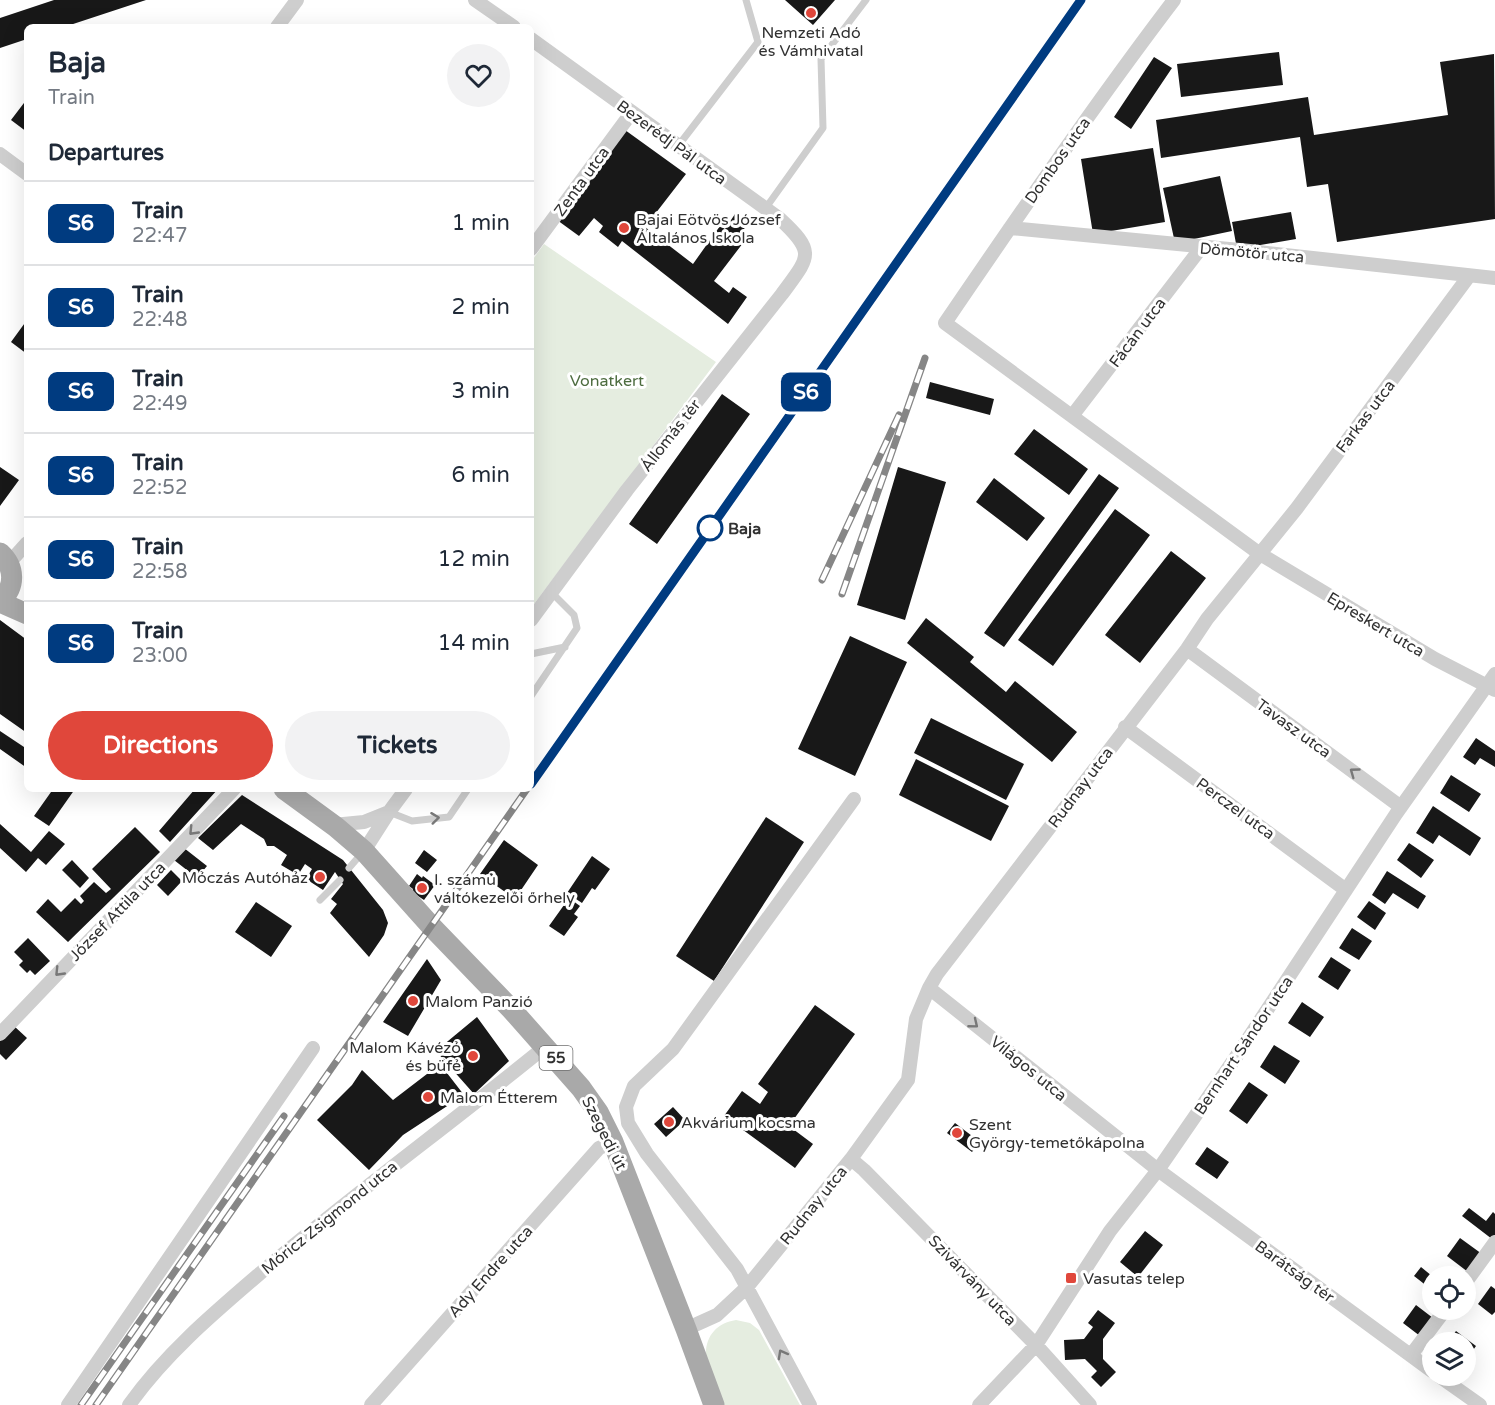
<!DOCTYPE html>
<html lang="en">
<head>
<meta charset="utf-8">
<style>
	:root { --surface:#fff; --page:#f2f2f3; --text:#1f2937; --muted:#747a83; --line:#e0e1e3; --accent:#e0473b }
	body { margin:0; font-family:"Varela Round",sans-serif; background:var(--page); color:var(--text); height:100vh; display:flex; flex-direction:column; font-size:22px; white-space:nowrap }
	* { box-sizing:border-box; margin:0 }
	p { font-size:20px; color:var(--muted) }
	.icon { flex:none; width:33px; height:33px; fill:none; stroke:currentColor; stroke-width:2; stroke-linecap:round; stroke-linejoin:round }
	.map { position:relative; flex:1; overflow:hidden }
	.details { position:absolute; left:24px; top:24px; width:510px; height:768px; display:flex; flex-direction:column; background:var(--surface); border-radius:9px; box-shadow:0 6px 24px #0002 }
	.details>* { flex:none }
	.badge { padding:0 12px; border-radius:9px; font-size:21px; line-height:39px }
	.buttons { position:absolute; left:1422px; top:1266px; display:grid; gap:12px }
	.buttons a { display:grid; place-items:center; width:54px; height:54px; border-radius:50%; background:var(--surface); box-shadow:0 6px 24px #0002; font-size:30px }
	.map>.badge { position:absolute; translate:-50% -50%; box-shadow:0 0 0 3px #fff }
	h2 { padding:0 24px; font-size:22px; line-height:54px }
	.round { display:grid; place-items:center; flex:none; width:63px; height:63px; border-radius:32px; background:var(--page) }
	.head { display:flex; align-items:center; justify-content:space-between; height:102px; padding:0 24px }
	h1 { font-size:28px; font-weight:800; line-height:45px }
	.primary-button { display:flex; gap:12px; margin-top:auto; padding:12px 24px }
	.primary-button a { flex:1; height:69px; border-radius:36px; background:var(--accent); color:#fff; font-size:24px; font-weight:800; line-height:69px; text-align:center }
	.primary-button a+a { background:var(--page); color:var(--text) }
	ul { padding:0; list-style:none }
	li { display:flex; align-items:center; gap:18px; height:84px; padding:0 24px; border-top:2px solid var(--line) }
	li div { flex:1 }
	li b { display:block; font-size:22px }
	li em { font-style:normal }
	li .badge { min-width:66px; font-weight:700; text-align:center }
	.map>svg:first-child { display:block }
	.green { fill:#e5ede0 }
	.building { fill:#181818 }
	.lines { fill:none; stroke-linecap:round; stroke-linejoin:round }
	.lane { stroke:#cecece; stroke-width:7 }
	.street { stroke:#cecece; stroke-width:14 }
	.primary { stroke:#a9a9a9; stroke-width:21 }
	.rail-casing { stroke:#868686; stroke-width:7 }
	.rail { stroke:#fff; stroke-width:4.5; stroke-dasharray:14; stroke-linecap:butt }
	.oneway { stroke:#787878 }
	.line-casing { stroke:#fff; stroke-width:14 }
	.line { stroke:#003b80; stroke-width:9 }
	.poi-dot { fill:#e0473b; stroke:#fff; stroke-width:2 }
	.stop-dot { fill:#fff; stroke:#003b80; stroke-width:3 }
	.labels { text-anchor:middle; stroke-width:6; stroke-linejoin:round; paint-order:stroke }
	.shield { fill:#fff; stroke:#6f6f6f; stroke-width:1.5 }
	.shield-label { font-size:15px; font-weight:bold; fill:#313131 }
	.poi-label { font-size:16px; fill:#313131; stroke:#fff; text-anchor:start }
	.street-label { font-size:16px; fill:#313131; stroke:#fff }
	.park-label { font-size:16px; fill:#4d6c3f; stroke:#fff }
	.stop-label { font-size:16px; font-weight:bold; fill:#313131; stroke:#fff; text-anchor:start }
</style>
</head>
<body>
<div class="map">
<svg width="1495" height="1405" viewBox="0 0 1495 1405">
	<rect width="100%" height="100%" fill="#fff"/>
	<path class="green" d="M544 244 716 362 531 608V262Z
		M736 1320 750 1323 759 1330 800 1405H724L706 1356C705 1336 717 1323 736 1320Z"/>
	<path class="building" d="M54 0H146L64 27H27V39L0 48V18Z
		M785 0H835L813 25Z
		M1279 52 1283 85 1181 97 1177 64Z
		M1494 54 1495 219 1337 242 1328 184 1307 187 1300 137 1161 158 1156 120 1308 97 1314 135 1448 115 1440 62Z
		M1154 57 1172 68 1131 129 1114 117Z
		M27 99V132L11 120Z
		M625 130 686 174 645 227 693 264 720 226 725 229 735 214 748 223 738 238 743 243 714 281 729 293 733 287 747 297 728 324 622 241 618 247 599 232 603 226 594 218 579 236 557 220Z
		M1153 148 1165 222 1093 234 1081 159Z
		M1220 176 1232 231 1175 243 1163 188Z
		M1291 212 1296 239 1237 249 1232 222Z
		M27 320V354L11 342Z
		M930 382 994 399 990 415 926 398Z
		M722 394 750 414 657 544 629 524Z
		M1034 429 1088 469 1069 495 1014 454Z
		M0 467 19 480 0 506Z
		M898 467 946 482 905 620 857 605Z
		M1099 474 1119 488 1004 647 984 633Z
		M994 478 1045 518 1027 541 976 502Z
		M1115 509 1150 535 1053 666 1018 640Z
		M1171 551 1206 578 1140 663 1105 635Z
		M926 618 974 657 970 662 1006 692 1015 681 1077 732 1052 762 907 643Z
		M0 620 27 640V733L0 714Z
		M850 636 907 662 855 776 798 749Z
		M931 718 1024 764 1006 800 914 753Z
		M0 731 27 749V768L0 749Z
		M1476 738 1495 751V767L1480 758 1475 765 1463 757Z
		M916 759 1009 806 991 841 899 795Z
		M1451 775 1481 794 1469 812 1440 793Z
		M47 789H75L49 826 34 816 51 792Z
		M195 789H218L170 842 159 831Z
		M242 795 343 860 383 910 388 923 384 935 369 957 330 913 337 904 331 899 343 884 335 872 323 890 306 879 312 869 305 864 298 875 281 865 287 855 274 846H267L264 839 241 824 213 850 198 838Z
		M1433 806 1481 838 1470 856 1439 835 1433 844 1416 833Z
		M766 817 804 842 714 981 676 956Z
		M0 824 31 852 49 831 65 844 46 865 38 858 26 872 0 848Z
		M135 827 160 852 68 942 36 912 48 899 61 912 75 898 81 904 84 901 80 896 94 882 106 893 111 889 92 869Z
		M504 840 538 865 515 899 480 874Z
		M1409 843 1434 860 1421 878 1397 860Z
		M184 848 207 866 197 878 174 860Z
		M424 850 437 860 427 872 415 863Z
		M592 856 610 869 595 890 592 888 582 903 567 893Z
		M72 860 89 878 80 888 62 870Z
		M171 870 182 881 168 896 157 885Z
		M1387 871 1426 896 1418 909 1393 893 1385 904 1372 895Z
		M417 874 422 878 423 876 435 885 424 900 412 892 413 889 409 886Z
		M569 898 580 906 574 914 578 917 564 936 549 926Z
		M1369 901 1386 913 1375 930 1357 917Z
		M256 902 292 926 271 957 235 932Z
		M1352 928 1372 941 1359 960 1339 948Z
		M28 938 50 961 35 975 30 970 27 973 19 965 23 961 14 952Z
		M1331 957 1351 970 1338 990 1318 977Z
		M427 959 441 980 408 1036 383 1022Z
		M1302 1002 1324 1017 1310 1037 1288 1023Z
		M815 1005 855 1034 789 1126 813 1144 795 1168 724 1116 742 1091 760 1104 768 1092 758 1084Z
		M477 1017 509 1061 474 1094 436 1051Z
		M14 1026 27 1038 6 1060 0 1054V1041Z
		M1274 1045 1300 1061 1285 1084 1260 1067Z
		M440 1064 464 1095 403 1135 369 1170 317 1120 352 1085 362 1070 393 1100Z
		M1249 1082 1268 1095 1247 1124 1229 1111Z
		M673 1107 685 1120 666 1137 654 1124Z
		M955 1123 980 1142 972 1152 947 1133Z
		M1207 1147 1229 1162 1217 1179 1195 1164Z
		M1469 1208 1486 1221 1493 1212 1495 1214V1235L1492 1239 1462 1216Z
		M1145 1231 1163 1245 1138 1277 1120 1262Z
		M1460 1238 1482 1254 1468 1272 1447 1256Z
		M1421 1267 1432 1276V1290L1414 1276Z
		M1491 1286 1495 1289V1312L1492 1315 1478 1304Z
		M1416 1305 1433 1318 1420 1336 1403 1323Z
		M1098 1310 1115 1323 1103 1339V1359L1116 1372 1101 1387 1091 1377 1097 1371 1085 1359 1065 1360 1064 1340 1084 1339 1093 1327 1088 1323Z
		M1456 1331 1476 1346 1466 1360V1342H1448Z"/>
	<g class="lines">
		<path class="lane" d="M678 146 758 42 746 0
			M765 209 823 128 821 59 866 0
			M531 654 565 647
			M531 696 577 628 574 615 551 592
			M389 812 412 821 449 817 468 789
			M349 868 362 853
			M320 900 340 880"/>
		<path class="street" d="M475 0 514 27
			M1174 0C1094 105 1019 214 945 323L1260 554 1435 659 1495 690
			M277 27 297 0
			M531 39 780 219C817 253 809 257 782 294L627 490 531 620
			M0 154 27 174
			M1010 228 1250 251 1495 278
			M531 249 632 112
			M1072 416 1201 248
			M9 563 27 543
			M1187 649 1401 807
			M1125 727 1346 890
			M333 825 364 822 389 812
			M364 851 389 812 406 789
			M929 988 1158 1170 1432 1371
			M0 1034 234 789
			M851 1159 864 1170 1036 1345 1090 1405
			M1466 1282 1495 1242
			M686 1329 717 1315 747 1287 851 1159 908 1080 916 1019 929 988 937 974 1187 649 1207 619 1297 508 1469 276
			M1411 1355 1445 1310
			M1439 1376 1480 1405
			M68 1405 313 1048
			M129 1405C166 1353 215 1312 264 1270 355 1193 453 1122 546 1046
			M371 1405 599 1148 613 1142
			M810 1405 737 1269 647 1154 628 1123 626 1107 634 1086 673 1049 854 799
			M979 1405 1036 1345 1110 1231 1158 1170 1240 1051 1396 814 1495 674"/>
		<path class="primary" d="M0 553C15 567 16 587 0 601
			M0 602 27 614
			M284 789 336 827 364 851 431 926 512 1010 581 1088 598 1112 613 1142 686 1329 714 1405"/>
		<g class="rail-casing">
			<path id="rail" d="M822 580 899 415
				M842 594 925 358
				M531 784 1081 0
				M81 1405 284 1116
				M96 1405 527 789"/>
		</g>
		<use href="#rail" class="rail"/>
	</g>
	<defs><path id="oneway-chevron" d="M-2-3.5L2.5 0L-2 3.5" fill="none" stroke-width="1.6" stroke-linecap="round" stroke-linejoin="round" transform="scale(1.5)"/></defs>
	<g class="oneway">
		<use href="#oneway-chevron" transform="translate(1354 772) rotate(-144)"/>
		<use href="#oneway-chevron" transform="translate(435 818) rotate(-7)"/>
		<use href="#oneway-chevron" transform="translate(193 831) rotate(134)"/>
		<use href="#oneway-chevron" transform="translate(59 972) rotate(134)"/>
		<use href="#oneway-chevron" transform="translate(974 1024) rotate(39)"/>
		<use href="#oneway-chevron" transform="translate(782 1354) rotate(-119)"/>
	</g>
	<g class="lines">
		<g class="line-casing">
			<path id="line" d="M531 784 1081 0"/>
		</g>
		<use href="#line" class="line"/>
	</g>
	<g class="poi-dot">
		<circle cx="811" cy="13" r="6"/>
		<circle cx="624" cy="228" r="6"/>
		<circle cx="320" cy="877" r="6"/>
		<circle cx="422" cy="888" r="6"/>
		<circle cx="413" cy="1001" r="6"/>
		<circle cx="473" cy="1056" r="6"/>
		<circle cx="428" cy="1097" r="6"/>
		<circle cx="669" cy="1122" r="6"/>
		<circle cx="957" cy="1133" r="6"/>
		<rect x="1065" y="1272" width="12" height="12" rx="3"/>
	</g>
	<circle class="stop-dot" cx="710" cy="528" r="12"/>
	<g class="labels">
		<rect class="shield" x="539.5" y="1046" width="33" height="24" rx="4.5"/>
		<g class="shield-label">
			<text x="556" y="1063">55</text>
		</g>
		<g class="poi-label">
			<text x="811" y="38" text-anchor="middle">Nemzeti Adó<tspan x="811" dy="18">és Vámhivatal</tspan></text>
			<text x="636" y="225">Bajai Eötvös József<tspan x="636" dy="18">Általános Iskola</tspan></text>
			<text x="308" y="883" text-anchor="end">Móczás Autóház</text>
			<text x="434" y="885">I. számú<tspan x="434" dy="18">váltókezelői őrhely</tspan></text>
			<text x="425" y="1007">Malom Panzió</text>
			<text x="461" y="1053" text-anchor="end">Malom Kávézó<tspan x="461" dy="18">és büfé</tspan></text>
			<text x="440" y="1103">Malom Étterem</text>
			<text x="681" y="1128">Akvárium kocsma</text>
			<text x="969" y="1130">Szent<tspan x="969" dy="18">György-temetőkápolna</tspan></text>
			<text x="1083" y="1284">Vasutas telep</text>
		</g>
		<g class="street-label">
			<text transform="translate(672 142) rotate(36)" y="6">Bezerédj Pál utca</text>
			<text transform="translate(1057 160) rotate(-55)" y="6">Dombos utca</text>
			<text transform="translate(581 181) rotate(-54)" y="6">Zenta utca</text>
			<text transform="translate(1252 252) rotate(5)" y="6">Dömötör utca</text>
			<text transform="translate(1137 332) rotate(-53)" y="6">Fácán utca</text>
			<text transform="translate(1365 416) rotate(-53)" y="6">Farkas utca</text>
			<text transform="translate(670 435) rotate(-52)" y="6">Állomás tér</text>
			<text transform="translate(1376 624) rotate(31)" y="6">Epreskert utca</text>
			<text transform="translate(1294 728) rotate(36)" y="6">Tavasz utca</text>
			<text transform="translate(1080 787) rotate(-53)" y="6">Rudnay utca</text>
			<text transform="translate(1236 808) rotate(36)" y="6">Perczel utca</text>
			<text transform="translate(117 911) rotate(-46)" y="6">József Attila utca</text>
			<text transform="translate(1243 1045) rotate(-56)" y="6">Bernhart Sándor utca</text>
			<text transform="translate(1029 1068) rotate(39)" y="6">Világos utca</text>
			<text transform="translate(605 1133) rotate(63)" y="6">Szegedi út</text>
			<text transform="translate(813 1205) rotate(-51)" y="6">Rudnay utca</text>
			<text transform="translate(329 1217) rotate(-39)" y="6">Móricz Zsigmond utca</text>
			<text transform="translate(490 1271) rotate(-48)" y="6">Ady Endre utca</text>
			<text transform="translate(1295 1271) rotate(36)" y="6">Barátság tér</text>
			<text transform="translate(973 1280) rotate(46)" y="6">Szivárvány utca</text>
		</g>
		<g class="park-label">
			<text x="607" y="386">Vonatkert</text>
		</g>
		<g class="stop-label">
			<text x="728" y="534">Baja</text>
		</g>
	</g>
</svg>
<div class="buttons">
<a><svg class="icon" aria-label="locate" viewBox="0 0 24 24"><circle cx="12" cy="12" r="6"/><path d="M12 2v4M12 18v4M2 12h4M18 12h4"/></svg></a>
<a><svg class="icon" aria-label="layers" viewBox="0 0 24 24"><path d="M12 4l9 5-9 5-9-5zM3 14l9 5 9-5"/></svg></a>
</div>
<b class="badge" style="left:806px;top:392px;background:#003b80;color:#fff">S6</b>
<section class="details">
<div class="head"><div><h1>Baja</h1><p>Train</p></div><a class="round"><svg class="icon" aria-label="heart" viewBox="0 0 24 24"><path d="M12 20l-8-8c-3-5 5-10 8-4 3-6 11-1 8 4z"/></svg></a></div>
<h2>Departures</h2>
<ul>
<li><span class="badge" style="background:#003b80;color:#fff">S6</span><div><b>Train</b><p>22:47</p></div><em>1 min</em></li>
<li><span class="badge" style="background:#003b80;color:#fff">S6</span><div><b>Train</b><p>22:48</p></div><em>2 min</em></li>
<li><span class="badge" style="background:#003b80;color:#fff">S6</span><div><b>Train</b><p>22:49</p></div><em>3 min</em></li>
<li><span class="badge" style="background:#003b80;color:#fff">S6</span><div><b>Train</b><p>22:52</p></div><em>6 min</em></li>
<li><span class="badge" style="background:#003b80;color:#fff">S6</span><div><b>Train</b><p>22:58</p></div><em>12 min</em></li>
<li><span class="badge" style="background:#003b80;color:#fff">S6</span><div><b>Train</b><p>23:00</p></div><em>14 min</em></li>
</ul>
<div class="primary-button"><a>Directions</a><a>Tickets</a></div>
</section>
</div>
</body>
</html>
